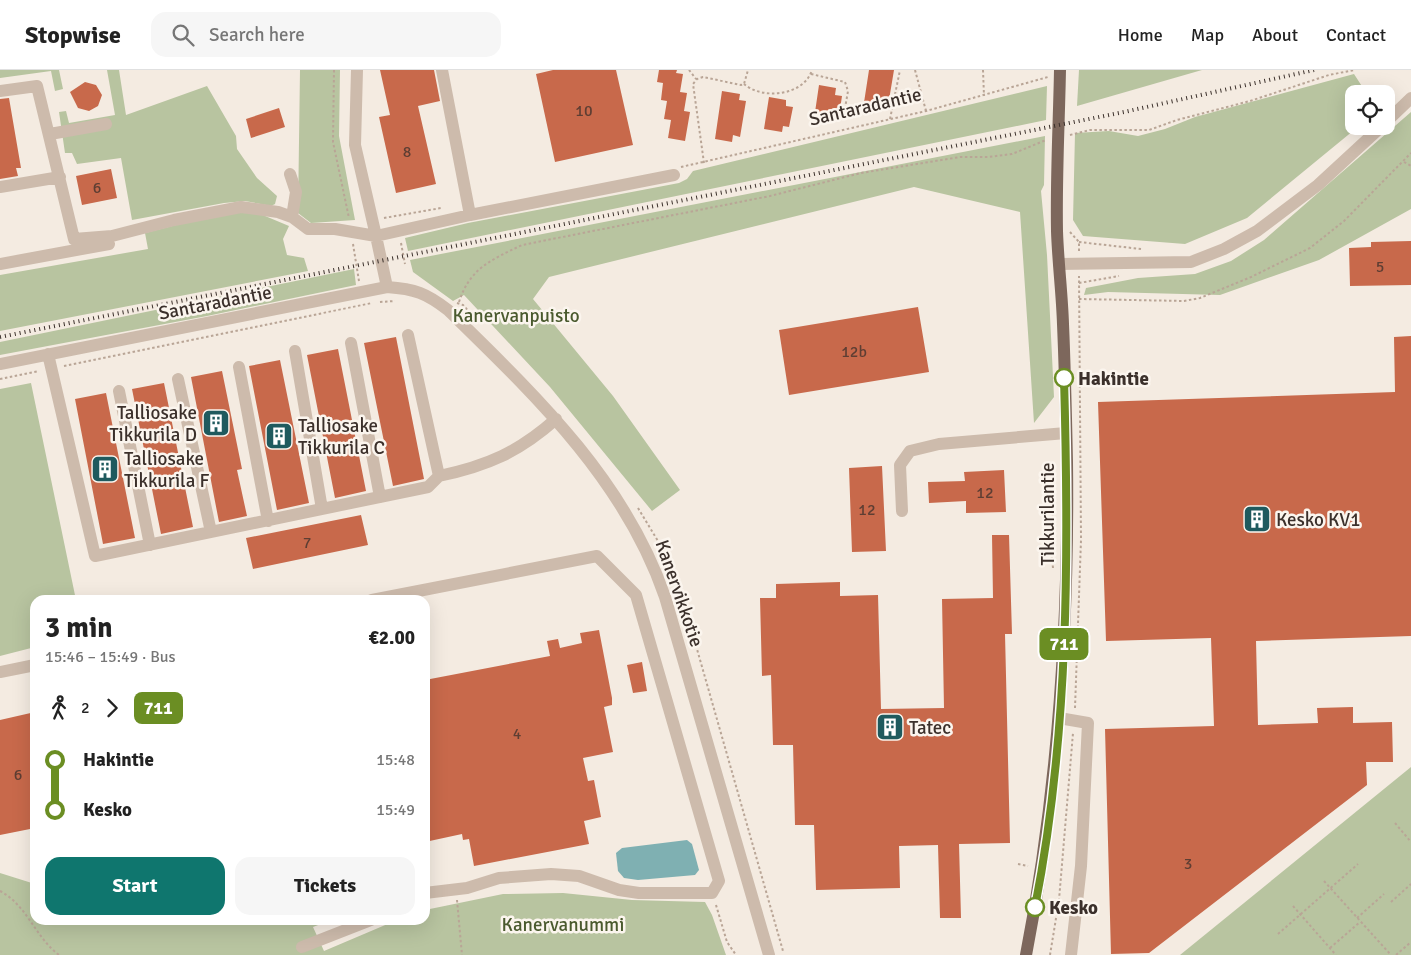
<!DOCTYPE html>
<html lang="en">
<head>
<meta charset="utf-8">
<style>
	:root { --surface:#fff; --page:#f6f6f6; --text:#222; --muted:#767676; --line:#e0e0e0; --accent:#0f766e }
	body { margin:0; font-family:Signika,sans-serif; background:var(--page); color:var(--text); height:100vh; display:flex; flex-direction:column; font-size:19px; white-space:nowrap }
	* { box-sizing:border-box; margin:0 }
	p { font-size:16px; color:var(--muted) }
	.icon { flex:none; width:28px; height:28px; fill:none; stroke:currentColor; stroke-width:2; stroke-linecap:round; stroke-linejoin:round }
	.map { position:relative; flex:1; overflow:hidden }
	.details { position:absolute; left:30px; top:525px; width:400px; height:330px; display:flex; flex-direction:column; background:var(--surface); border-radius:15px; box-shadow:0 5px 20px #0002 }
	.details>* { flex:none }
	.badge { padding:0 10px; border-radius:8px; font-size:18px; line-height:32px }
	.controls { position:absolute; left:1345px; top:15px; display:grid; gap:10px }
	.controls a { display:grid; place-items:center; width:50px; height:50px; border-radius:10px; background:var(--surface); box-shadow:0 5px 20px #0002; font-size:25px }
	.map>.badge { position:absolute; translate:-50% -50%; box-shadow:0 0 0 2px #fff }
	.legs { display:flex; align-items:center; gap:8px; height:55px; padding:0 15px; font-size:16px }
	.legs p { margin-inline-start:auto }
	.overview { display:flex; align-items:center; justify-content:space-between; height:85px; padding:0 15px }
	h1 { font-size:28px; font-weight:700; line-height:38px }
	.cta { display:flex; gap:10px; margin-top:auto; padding:10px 15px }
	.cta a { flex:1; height:58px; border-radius:15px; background:var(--accent); color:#fff; font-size:20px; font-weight:700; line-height:58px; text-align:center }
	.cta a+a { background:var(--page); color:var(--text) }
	ul { padding:0 15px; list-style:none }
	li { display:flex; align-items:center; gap:18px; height:50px; font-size:19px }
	li i { display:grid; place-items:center; width:8px; height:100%; margin:0 6px; background:currentColor }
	li i::after { content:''; width:12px; height:12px; margin:-6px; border:4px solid; border-radius:50%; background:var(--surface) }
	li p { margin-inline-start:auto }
	li:first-child i { background:linear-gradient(#0000 50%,currentColor 0) }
	li:last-child i { background:linear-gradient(currentColor 50%,#0000 0) }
	header { display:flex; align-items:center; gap:30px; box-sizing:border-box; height:70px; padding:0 25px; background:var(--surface); border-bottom:1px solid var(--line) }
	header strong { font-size:24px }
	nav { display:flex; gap:28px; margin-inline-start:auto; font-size:18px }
	.search { width:350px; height:45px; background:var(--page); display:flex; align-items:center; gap:12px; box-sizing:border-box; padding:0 18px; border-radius:15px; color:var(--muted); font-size:19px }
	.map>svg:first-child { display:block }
	.green { fill:#b8c4a0 }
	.water { fill:#7fb0b2 }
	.building { fill:#c8694b }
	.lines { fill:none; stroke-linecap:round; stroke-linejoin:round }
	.path { stroke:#b9a596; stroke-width:2; stroke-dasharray:2.5 2.5; stroke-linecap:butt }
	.minor { stroke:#cdbbac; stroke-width:12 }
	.major { stroke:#7d675c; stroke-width:12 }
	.rail { stroke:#3b302b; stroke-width:4; stroke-dasharray:1 4; stroke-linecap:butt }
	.line-1-casing { stroke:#fff; stroke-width:11 }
	.line-1 { stroke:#6b8e23; stroke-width:8 }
	.stop-1-dot { fill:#fff; stroke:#6b8e23; stroke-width:2.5 }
	.labels { text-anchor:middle; stroke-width:5; stroke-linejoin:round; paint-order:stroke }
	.number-label { font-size:16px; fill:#5e3e33 }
	.street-label { font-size:19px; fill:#3b302b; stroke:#fbf5ee }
	.park-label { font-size:19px; fill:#4a5a2e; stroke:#fbf5ee }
	.stop-label { font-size:19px; font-weight:bold; fill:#3b302b; stroke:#fbf5ee; text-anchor:start }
	.poi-label { font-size:19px; fill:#3b302b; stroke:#fbf5ee; text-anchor:start }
</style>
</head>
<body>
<header>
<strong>Stopwise</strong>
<div class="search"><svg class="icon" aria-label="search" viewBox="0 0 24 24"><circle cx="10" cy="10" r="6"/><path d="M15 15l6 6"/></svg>Search here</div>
<nav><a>Home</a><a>Map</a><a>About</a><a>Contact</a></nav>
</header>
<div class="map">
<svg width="1411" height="885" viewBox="0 0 1411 885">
	<rect width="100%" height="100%" fill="#f4ebe1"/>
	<path class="green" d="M0 0H59L63 19 55 21 51 1 0 8Z
		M107 0H119L126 45 207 16 236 66 237 79 257 108 277 126 275 134 271 136 245 131 224 133 132 150 121 88 77 94 72 83H65L59 42 66 41 69 53 115 45Z
		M300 0H340L339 66 355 150 311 153 298 143Z
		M1079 0H1202L1077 36Z
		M1354 4 1367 24H1354V56H1359L1247 148 1185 174 1083 166 1073 150 1075 63 1109 61 1138 66 1165 59 1195 47Z
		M1047 16 1046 50 408 181 405 168 468 153 679 113 687 109 693 101Z
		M1411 42V139L1319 190 1220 225 1108 222 1084 225 1086 218 1138 208 1195 204 1231 191 1264 170Z
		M1045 66 1044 115 1041 121 1047 185 1054 327 1034 353 1020 142 914 117 549 207 533 229 613 326 680 420 652 441 550 317 464 225 453 231 413 202 410 190Z
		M223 143H258L289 156 283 169 287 185 304 188 308 201 0 261V205L148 179 145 163Z
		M354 199 356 215 207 246 0 285V272Z
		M31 313 76 530H35V577L0 586V319Z
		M1411 697V885H1180Z
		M0 803 35 814V850H331L313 857 324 881 397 850H425V840L503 824 563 823 632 830 705 832 712 845 726 885H0Z"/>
	<path class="water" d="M687 770 692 774 699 800 695 805 638 810 624 808 618 801 616 783 622 778Z"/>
	<path class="building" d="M380 0H434L440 31 418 36 436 114 396 123 379 47 390 45Z
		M553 0H616L633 75 555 92 536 4Z
		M659 0H677L676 3 683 4 680 22 687 23 684 41 690 42 685 71 668 68 671 50 664 49 667 31 661 30 663 13 657 12Z
		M869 0H894L888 36 881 35 880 42 863 39Z
		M85 12 96 15 102 25 98 36 89 41 78 38 70 22Z
		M819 15 836 18 835 25 842 26 839 46 832 45 831 52 814 49Z
		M722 21 740 24 739 30 746 31 740 67 733 65 732 72 715 69Z
		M769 27 786 30V36L793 37 789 57 783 56 782 62 764 59Z
		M9 28 21 98H16L18 106 0 109V29Z
		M279 38 285 57 251 68 246 49Z
		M111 99 117 128 82 135 76 106Z
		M1411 171V215L1350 216 1349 178 1371 177V172Z
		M918 237 929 302 789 325 779 260Z
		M1411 266V566L1256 571 1258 655 1318 653 1317 638 1353 637V653L1392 652 1393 692H1366L1367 715 1149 883 1111 884 1105 659 1214 656 1211 568 1106 571 1098 332 1395 322 1394 267Z
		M396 267 424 409 393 416 364 273Z
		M338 279 366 421 335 428 307 285Z
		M280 290 309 433 277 440 249 296Z
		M222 301 242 399 237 400 247 446 219 452 191 307Z
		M164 313 193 457 161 464 132 319Z
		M106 323 135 468 103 474 75 329Z
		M882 396 886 481 852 482 849 398Z
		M1004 400 1006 442 966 443V431L929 433 928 412 965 411 964 402Z
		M361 445 368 475 253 499 246 468Z
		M992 465H1009L1012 564H1005L1010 773 959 774 961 848H940L938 775 899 776 900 818 816 820 814 755H795L793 675H773L771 605 762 606 760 528H776V514L840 512V526L878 525 881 639 944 638 942 529 993 528Z
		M599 560 612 628V635L604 637 613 682 583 688 588 711 594 710 601 747 584 751 589 774 474 796 469 769 463 770 462 764 425 772V610L550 586 547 571 558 569 560 578 582 573 580 563Z
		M642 592 647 621 633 623 627 595Z
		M35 642V758L0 765V650Z"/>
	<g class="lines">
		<path class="path" d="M334 0 333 72 349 148
			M689 0 696 9
			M915 0 926 41
			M983 0 984 26
			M811 4 845 12 848 21 844 44
			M744 14C762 30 804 26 812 0
			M890 49 900 0
			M1070 65 1090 60H1149L1177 50 1250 31 1329 5 1354 0
			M1404 92 1411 96
			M704 93 693 14 697 9 703 7 741 15 744 14 748 0
			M681 97 926 41 1048 7
			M384 148 441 138
			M1070 162 1079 172V181
			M1079 172 1141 179
			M401 173 405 194
			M353 174 359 211
			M1079 213 1119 206
			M1079 229 1184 231 1200 228 1251 207 1310 178 1344 151 1411 83
			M380 232 395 231
			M459 232C470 198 491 190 522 175L770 126 861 103 960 87H988L1012 84 1046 70
			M457 233 463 235 472 245
			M64 296 372 233
			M0 309 39 301
			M638 438 664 481 679 516 783 881
			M1053 498 1051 479 1054 423
			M1075 638 1081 470 1079 206
			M1395 753 1411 772
			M1018 794 1028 796
			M1324 811 1391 885
			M0 821C27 835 35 867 59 885
			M457 830 462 885
			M1391 832 1411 814
			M716 835 727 872 736 885
			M1293 836 1336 885
			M1357 848 1384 824
			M1278 864 1358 794
			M1330 878 1360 852
			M1050 885 1059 830 1073 663
			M1396 885 1411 872"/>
		<path class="minor" d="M442 0 470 145
			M0 21 37 16 74 169 112 166 174 150 241 137 278 142 292 147 308 159H335L376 166 355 75 357 0
			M1386 52 1411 28
			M50 64 106 54
			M290 104 296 122 292 147
			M0 117 60 107
			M0 194 109 174
			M1059 194 1191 192 1224 179 1257 161 1318 115 1382 56
			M387 217 376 166 470 145 674 105
			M408 265 439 406C487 396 519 382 556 349
			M351 273 380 427
			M295 281 322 439
			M48 284 95 486 428 417 439 406
			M0 294 387 217C415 219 426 223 448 240 535 325 625 410 665 527L769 885
			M239 297 268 451
			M178 309 211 462
			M119 321 150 475
			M902 441 900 395 910 381 939 374 1066 363
			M372 530 597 486 636 525 719 811 712 823H639L619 820 579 806 551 804 499 808 467 818 425 823
			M0 602 35 595
			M1059 648 1088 653 1081 796 1071 885
			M302 877 371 850"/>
		<path class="major" d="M1026 885C1058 721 1069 559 1067 392 1066 346 1065 300 1063 254 1062 223 1058 192 1057 161 1056 107 1059 53 1060 0"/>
		<path class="rail" d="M0 267 1124 42 1314 0"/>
	</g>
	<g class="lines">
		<g class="line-1-casing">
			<path id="line-1" d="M1035 837C1069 664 1069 484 1064 308"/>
		</g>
		<use href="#line-1" class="line-1"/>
	</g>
	<defs>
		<g id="building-square" transform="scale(1.4375)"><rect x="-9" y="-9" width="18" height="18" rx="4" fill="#1f5a5e" stroke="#fbf5ee"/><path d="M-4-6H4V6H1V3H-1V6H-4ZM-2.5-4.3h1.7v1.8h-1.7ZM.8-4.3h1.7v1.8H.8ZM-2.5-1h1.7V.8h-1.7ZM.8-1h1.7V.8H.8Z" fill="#fff"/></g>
	</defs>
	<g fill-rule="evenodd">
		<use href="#building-square" x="216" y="353"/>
		<use href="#building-square" x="279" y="366"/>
		<use href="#building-square" x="105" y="399"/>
		<use href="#building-square" x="1257" y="449"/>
		<use href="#building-square" x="890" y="657"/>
	</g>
	<g class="stop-1-dot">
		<circle cx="1064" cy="308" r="9"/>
		<circle cx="1035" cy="837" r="9"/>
	</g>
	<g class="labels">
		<g class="number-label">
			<text x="584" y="46">10</text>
			<text x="407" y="87">8</text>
			<text x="97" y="123">6</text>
			<text x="1380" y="202">5</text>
			<text x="854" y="287">12b</text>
			<text x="985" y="428">12</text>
			<text x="867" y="445">12</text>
			<text x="307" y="478">7</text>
			<text x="517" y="669">4</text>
			<text x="18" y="710">6</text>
			<text x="1188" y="799">3</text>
		</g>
		<g class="street-label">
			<text transform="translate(865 36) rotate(-13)" y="7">Santaradantie</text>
			<text transform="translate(215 232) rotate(-11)" y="7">Santaradantie</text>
			<text transform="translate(1047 444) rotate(-90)" y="7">Tikkurilantie</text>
			<text transform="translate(680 523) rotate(71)" y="7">Kanervikkotie</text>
		</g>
		<g class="park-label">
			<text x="516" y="252">Kanervanpuisto</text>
			<text x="563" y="861">Kanervanummi</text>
		</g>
		<g class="stop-label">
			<text x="1078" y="315">Hakintie</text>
			<text x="1049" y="844">Kesko</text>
		</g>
		<g class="poi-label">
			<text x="197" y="349" text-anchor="end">Talliosake<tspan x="197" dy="22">Tikkurila D</tspan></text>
			<text x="298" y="362">Talliosake<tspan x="298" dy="22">Tikkurila C</tspan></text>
			<text x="124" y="395">Talliosake<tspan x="124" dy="22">Tikkurila F</tspan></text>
			<text x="1276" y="456">Kesko KV1</text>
			<text x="909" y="664">Tatec</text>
		</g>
	</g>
</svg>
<div class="controls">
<a><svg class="icon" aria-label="locate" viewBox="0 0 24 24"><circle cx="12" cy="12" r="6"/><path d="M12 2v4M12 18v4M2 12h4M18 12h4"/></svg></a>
</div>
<b class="badge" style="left:1064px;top:574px;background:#6b8e23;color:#fff">711</b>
<section class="details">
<div class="overview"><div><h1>3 min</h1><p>15:46 – 15:49 · Bus</p></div><b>€2.00</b></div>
<div class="legs"><svg class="icon" aria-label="walk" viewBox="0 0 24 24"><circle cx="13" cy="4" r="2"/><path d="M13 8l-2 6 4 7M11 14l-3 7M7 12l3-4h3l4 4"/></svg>2<svg class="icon" aria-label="forward" viewBox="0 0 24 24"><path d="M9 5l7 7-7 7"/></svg><b class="badge" style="background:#6b8e23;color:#fff">711</b></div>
<ul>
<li><i style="color:#6b8e23"></i><b>Hakintie</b><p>15:48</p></li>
<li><i style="color:#6b8e23"></i><b>Kesko</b><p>15:49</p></li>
</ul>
<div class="cta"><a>Start</a><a>Tickets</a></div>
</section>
</div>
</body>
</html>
